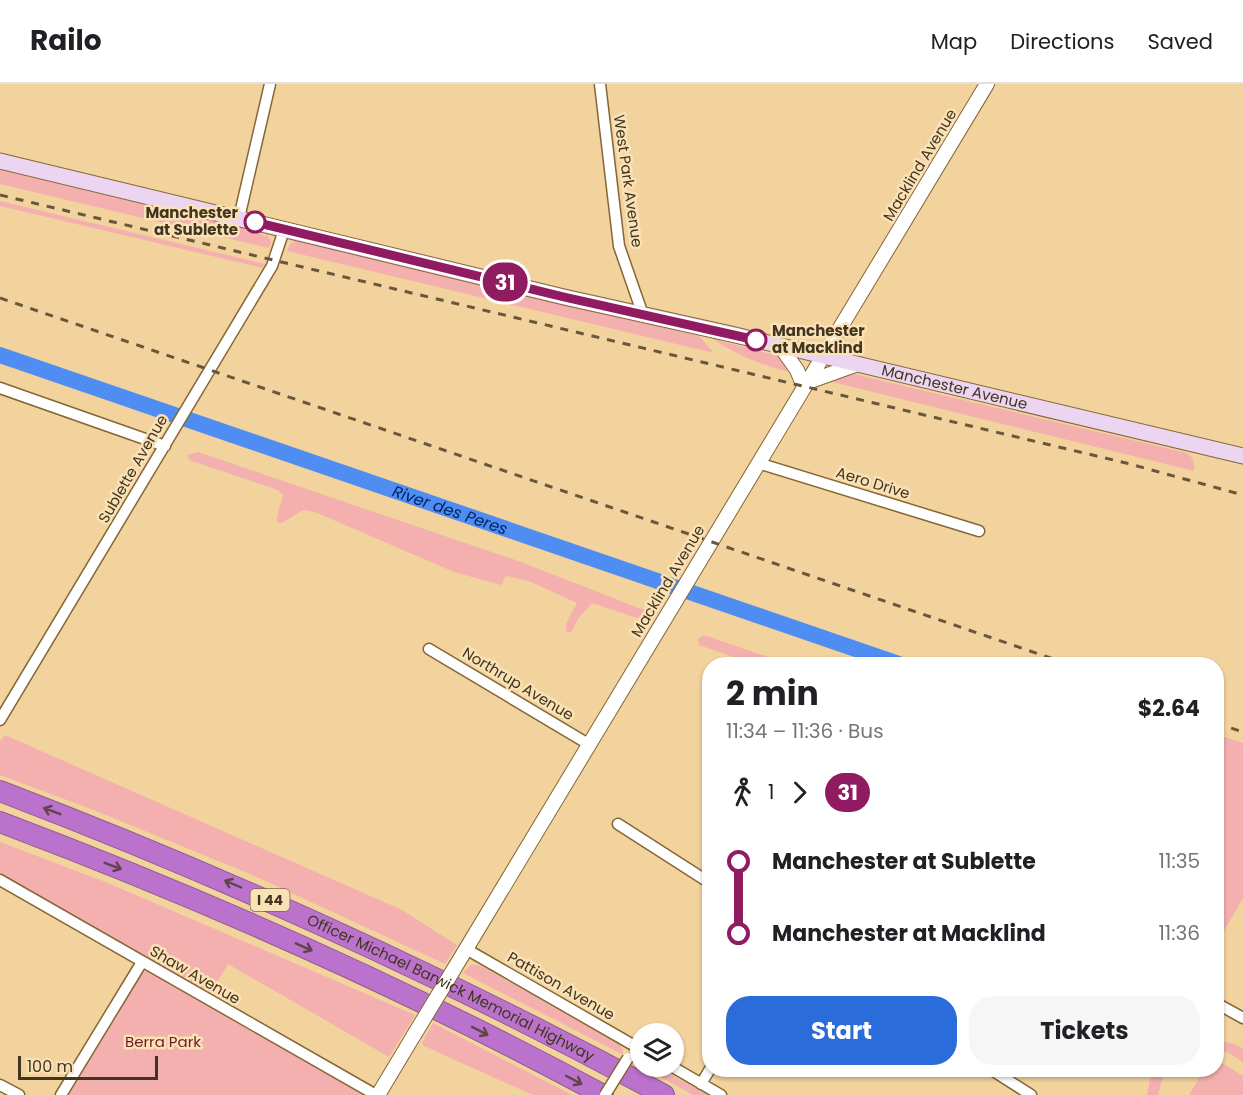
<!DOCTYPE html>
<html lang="en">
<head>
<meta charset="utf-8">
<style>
	:root { --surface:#fff; --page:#f6f6f6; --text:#202124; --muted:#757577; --line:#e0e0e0; --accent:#2a6cd9 }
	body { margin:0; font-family:Poppins,sans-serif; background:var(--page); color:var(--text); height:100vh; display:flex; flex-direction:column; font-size:22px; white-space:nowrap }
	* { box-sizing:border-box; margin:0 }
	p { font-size:20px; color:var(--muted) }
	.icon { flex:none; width:33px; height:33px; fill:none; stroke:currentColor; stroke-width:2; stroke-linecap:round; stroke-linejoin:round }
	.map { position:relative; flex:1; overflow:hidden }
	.side { position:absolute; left:702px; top:573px; width:522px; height:420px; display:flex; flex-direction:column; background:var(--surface); border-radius:24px; box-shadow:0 2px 4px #0004 }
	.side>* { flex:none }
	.badge { padding:0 12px; border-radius:20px; font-size:21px; line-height:39px }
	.fabs { position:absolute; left:630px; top:939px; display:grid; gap:12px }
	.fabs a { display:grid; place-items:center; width:54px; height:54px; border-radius:50%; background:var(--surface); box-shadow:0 2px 4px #0004; font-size:30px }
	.scale { position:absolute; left:18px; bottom:15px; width:140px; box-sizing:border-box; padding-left:6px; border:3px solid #42351f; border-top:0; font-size:16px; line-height:21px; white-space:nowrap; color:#42351f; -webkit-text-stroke:4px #fae1b6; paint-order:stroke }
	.map>.badge { position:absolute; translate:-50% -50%; box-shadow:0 0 0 3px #fff }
	.legs { display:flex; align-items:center; gap:9px; height:66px; padding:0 24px; font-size:20px }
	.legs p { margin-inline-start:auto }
	.summary { display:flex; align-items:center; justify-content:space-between; height:102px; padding:0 24px }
	h1 { font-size:33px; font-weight:700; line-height:45px }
	.primary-button { display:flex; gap:12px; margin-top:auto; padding:12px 24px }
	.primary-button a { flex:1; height:69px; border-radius:24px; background:var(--accent); color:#fff; font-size:24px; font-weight:700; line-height:69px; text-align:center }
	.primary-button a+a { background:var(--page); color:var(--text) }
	ul { padding:0 24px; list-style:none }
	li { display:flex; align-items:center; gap:21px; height:72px; font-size:22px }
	li i { display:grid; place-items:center; width:9px; height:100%; margin:0 8px; background:currentColor }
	li i::after { content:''; width:15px; height:15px; margin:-8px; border:4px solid; border-radius:50%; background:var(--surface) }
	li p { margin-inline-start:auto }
	li:first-child i { background:linear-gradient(#0000 50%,currentColor 0) }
	li:last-child i { background:linear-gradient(currentColor 50%,#0000 0) }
	header { display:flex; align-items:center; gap:36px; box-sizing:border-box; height:84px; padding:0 30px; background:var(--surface); border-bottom:2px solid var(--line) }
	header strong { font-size:28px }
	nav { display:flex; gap:33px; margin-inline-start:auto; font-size:21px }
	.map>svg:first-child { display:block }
	.green { fill:#f4b0af }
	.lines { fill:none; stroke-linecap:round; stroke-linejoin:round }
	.river { stroke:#4f8df3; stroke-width:16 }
	.minor-casing { stroke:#846735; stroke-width:13 }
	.tertiary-casing { stroke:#846735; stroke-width:16 }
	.secondary-casing { stroke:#846735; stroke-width:17 }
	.motorway-casing { stroke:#915d8f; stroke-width:22 }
	.minor { stroke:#fff; stroke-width:10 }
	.tertiary { stroke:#fff; stroke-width:14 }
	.secondary { stroke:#ebd5f0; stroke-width:15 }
	.motorway { stroke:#bb72cc; stroke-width:20 }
	.rail { stroke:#68573b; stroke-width:3; stroke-dasharray:8 8; stroke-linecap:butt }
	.minor-bridge-casing { stroke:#846735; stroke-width:13; stroke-linecap:butt }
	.tertiary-bridge-casing { stroke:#846735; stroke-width:16; stroke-linecap:butt }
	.minor-bridge { stroke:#fff; stroke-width:10 }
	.tertiary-bridge { stroke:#fff; stroke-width:14 }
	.oneway { stroke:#60444a }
	.line-1-casing { stroke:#fff; stroke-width:14 }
	.line-1 { stroke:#901b61; stroke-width:9 }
	.stop-1-dot { fill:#fff; stroke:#901b61; stroke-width:3 }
	.labels { text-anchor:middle; stroke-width:5; stroke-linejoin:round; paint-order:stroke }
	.shield { fill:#fae1b6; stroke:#79694c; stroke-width:1.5 }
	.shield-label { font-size:14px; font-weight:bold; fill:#42351f }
	.street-label { font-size:15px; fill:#42351f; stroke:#fae1b6 }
	.stop-label { font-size:15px; font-weight:bold; fill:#42351f; stroke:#fae1b6; text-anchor:end }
	.park-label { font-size:15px; fill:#6f1b23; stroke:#fae1b6 }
	.water-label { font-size:16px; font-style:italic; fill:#002361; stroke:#fae1b6 }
</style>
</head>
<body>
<header>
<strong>Railo</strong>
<nav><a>Map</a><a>Directions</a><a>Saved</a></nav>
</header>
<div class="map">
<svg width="1243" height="1011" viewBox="0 0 1243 1011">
	<rect width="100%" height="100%" fill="#f2d29d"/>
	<path class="green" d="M0 85 245 144V147L262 150 264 153 267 150 271 158 269 164 0 100Z
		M0 117 265 180 263 184 0 122Z
		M296 157 699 252 714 269 287 167 291 159Z
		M713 255 775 271 782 275 794 289C764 282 738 272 713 255Z
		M850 289 1187 369C1194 374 1194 379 1194 387L824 296Z
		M198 368 521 478 649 528 650 534 646 537 592 519 578 535 571 549 566 547V540L577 519 529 497 506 492 501 501 454 488 315 428 303 426 282 439H277C276 428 282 421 283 411L278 406 189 376 188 371Z
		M704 551 788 580H754L699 561 698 555Z
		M1216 650 1243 659V814L1217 859Z
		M5 651 402 826 457 861 445 880 257 793 91 725 0 691V657Z
		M0 758 103 797 415 931 389 973 228 880 210 910 0 789Z
		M472 880 481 882 621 961 623 968 622 970 463 889Z
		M146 887 148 888 364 1011H68L141 890Z
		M433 939 572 1011H533L424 962 422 959Z
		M1216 956 1235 960 1243 965V978L1229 969 1217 965Z
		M1217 976 1243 992V1011H1189L1204 986H1216Z
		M643 983H658L708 1011H693Z
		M1155 986H1169L1163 993 1158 1011H1147L1151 990Z"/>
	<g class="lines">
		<path class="river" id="s1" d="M0 271 899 580"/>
		<g class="minor-casing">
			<path id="minor" d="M600 0 619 162 643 231
				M239 134 270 0
				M0 304 165 362
				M758 379 979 447
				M429 565 590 661
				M0 636 272 182 284 146
				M618 740 710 799
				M0 796 376 1011
				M466 865 640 965
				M1216 919 1243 934
				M671 982 721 1011
				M992 986 1031 1011
				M701 1000 710 985
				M0 1001 19 1011
				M61 1011 142 878"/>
		</g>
		<g class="tertiary-casing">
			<path id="tertiary" d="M780 262 797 286 804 303
				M808 298 858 280
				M454 885 987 0
				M378 1011 414 951"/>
		</g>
		<g class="secondary-casing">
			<g id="secondary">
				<path id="s2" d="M0 77 564 213 731 250 1243 372"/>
			</g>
		</g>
		<g class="motorway-casing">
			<g id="motorway">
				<path id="s3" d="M0 707C228 794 449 895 664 1011"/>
				<path d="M0 738C207 816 409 906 603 1011"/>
			</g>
		</g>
		<use href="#minor" class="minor"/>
		<use href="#tertiary" class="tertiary"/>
		<use href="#secondary" class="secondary"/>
		<use href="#motorway" class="motorway"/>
		<path class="rail" d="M0 111 1126 379 1243 411
			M0 214 1068 580
			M1216 639 1243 648"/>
		<g class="minor-bridge-casing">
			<path id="minor-bridge" d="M605 1011 628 974"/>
		</g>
		<g class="tertiary-bridge-casing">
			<path id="tertiary-bridge" d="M414 951 454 885"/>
		</g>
		<use href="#minor-bridge" class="minor-bridge"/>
		<use href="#tertiary-bridge" class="tertiary-bridge"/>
	</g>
	<defs><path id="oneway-shaft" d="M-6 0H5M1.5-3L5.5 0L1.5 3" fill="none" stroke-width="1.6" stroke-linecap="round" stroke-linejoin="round" transform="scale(1.5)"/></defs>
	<g class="oneway">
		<use href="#oneway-shaft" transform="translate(52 727) rotate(-159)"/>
		<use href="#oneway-shaft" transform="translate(113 782) rotate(21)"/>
		<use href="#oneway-shaft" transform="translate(233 800) rotate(-157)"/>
		<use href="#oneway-shaft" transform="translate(304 863) rotate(24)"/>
		<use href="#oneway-shaft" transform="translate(480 947) rotate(27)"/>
		<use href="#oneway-shaft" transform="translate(574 996) rotate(28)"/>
	</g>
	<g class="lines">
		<g class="line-1-casing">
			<path id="line-1" d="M255 138 564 213 756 256"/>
		</g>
		<use href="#line-1" class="line-1"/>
	</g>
	<g class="stop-1-dot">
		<circle cx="255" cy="138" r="10"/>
		<circle cx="756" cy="256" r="10"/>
	</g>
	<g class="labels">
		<rect class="shield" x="250.5" y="805" width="39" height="22" rx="4.5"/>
		<g class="shield-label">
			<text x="270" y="821">I 44</text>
		</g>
		<g class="street-label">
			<text transform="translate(920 81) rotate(-59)" y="5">Macklind Avenue</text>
			<text transform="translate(628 97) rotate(82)" y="5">West Park Avenue</text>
			<text dy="5" stroke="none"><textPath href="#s2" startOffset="981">Manchester Avenue</textPath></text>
			<text transform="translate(133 385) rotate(-60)" y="5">Sublette Avenue</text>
			<text transform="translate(873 399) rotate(17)" y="5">Aero Drive</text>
			<text transform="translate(668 497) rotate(-59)" y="5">Macklind Avenue</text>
			<text transform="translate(518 600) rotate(31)" y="5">Northrup Avenue</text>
			<text transform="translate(195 891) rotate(30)" y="5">Shaw Avenue</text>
			<text transform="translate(561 902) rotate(30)" y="5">Pattison Avenue</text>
			<text dy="5" stroke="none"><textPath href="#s3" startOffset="492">Officer Michael Barwick Memorial Highway</textPath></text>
		</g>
		<g class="stop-label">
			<text x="238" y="134">Manchester<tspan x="238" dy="17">at Sublette</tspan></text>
			<text x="772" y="252" text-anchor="start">Manchester<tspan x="772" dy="17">at Macklind</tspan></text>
		</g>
		<g class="park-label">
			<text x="163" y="963">Berra Park</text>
		</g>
		<g class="water-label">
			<text dy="6" stroke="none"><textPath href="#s1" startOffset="476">River des Peres</textPath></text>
		</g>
	</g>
</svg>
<div class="fabs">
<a><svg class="icon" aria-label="layers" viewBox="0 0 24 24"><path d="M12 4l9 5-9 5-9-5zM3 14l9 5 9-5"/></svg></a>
</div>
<div class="scale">100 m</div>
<b class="badge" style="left:505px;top:198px;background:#901b61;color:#fff">31</b>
<section class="side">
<div class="summary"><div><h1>2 min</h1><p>11:34 – 11:36 · Bus</p></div><b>$2.64</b></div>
<div class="legs"><svg class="icon" aria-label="walk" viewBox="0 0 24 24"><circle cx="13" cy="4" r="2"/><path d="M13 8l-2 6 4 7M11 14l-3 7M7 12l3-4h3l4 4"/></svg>1<svg class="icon" aria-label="forward" viewBox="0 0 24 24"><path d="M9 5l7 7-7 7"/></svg><b class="badge" style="background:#901b61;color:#fff">31</b></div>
<ul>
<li><i style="color:#901b61"></i><b>Manchester at Sublette</b><p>11:35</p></li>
<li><i style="color:#901b61"></i><b>Manchester at Macklind</b><p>11:36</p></li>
</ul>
<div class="primary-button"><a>Start</a><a>Tickets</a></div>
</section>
</div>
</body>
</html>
